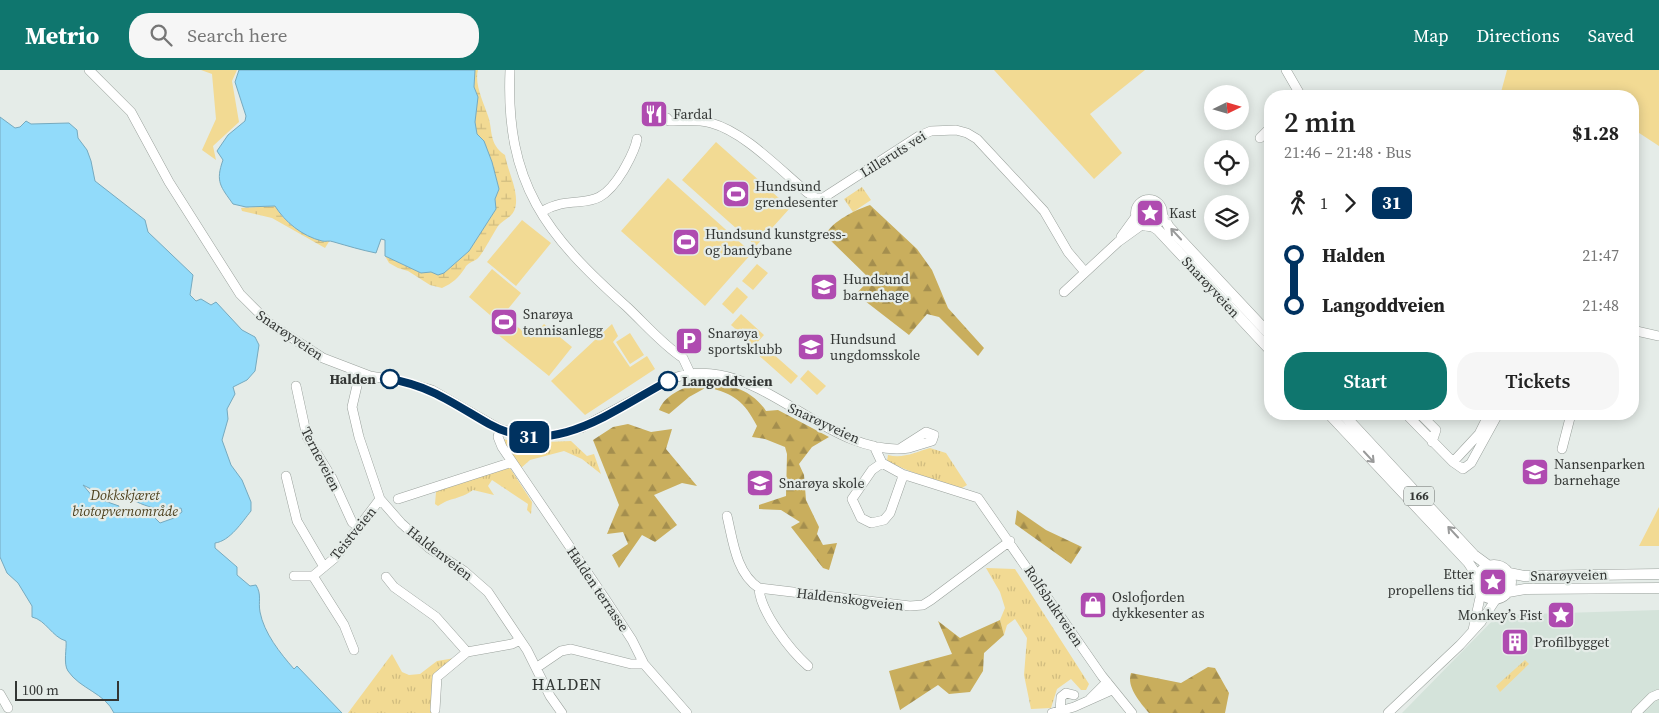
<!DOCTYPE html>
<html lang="en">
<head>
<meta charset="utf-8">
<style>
	:root { --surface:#fff; --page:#f6f6f6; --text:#222; --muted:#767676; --accent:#0f766e }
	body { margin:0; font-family:"Source Serif 4",serif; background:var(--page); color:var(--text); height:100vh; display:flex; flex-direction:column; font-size:19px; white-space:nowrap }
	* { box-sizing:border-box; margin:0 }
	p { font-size:16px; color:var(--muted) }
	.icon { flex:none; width:28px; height:28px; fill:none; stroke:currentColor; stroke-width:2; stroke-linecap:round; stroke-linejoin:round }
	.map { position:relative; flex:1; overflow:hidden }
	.sheet { position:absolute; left:1264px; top:20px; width:375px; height:330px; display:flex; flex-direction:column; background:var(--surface); border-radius:20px; box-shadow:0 2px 12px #0003 }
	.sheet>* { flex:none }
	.badge { padding:0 10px; border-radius:8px; font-size:18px; line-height:32px }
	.needle { width:32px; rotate:85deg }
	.controls { position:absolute; left:1204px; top:15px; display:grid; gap:10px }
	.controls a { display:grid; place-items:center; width:45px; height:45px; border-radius:50%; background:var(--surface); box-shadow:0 2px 12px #0003; font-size:25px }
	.scale { position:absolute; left:15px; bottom:12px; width:104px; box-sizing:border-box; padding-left:5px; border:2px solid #333634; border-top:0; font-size:14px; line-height:18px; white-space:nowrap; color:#333634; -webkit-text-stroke:4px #e5ece8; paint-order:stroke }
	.map>.badge { position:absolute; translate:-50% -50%; box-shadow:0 0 0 2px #fff }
	.legs { display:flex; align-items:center; gap:8px; height:55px; padding:0 20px; font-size:16px }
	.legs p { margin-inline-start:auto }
	.head { display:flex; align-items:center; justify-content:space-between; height:85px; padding:0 20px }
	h1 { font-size:28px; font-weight:600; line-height:38px }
	.button { display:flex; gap:10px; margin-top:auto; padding:10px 20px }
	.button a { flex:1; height:58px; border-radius:20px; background:var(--accent); color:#fff; font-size:20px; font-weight:600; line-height:58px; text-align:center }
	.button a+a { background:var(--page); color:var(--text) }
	ul { padding:0 20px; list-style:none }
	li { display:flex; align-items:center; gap:18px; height:50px; font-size:19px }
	li i { display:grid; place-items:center; width:8px; height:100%; margin:0 6px; background:currentColor }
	li i::after { content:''; width:12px; height:12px; margin:-6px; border:4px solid; border-radius:50%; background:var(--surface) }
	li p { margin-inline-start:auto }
	li:first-child i { background:linear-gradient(#0000 50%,currentColor 0) }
	li:last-child i { background:linear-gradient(currentColor 50%,#0000 0) }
	header { display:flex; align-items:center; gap:30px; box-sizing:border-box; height:70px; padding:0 25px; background:var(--accent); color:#fff }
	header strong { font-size:24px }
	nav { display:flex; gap:28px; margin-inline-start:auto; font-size:18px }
	.search { width:350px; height:45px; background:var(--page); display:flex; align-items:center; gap:12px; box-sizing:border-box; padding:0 18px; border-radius:20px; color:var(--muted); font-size:19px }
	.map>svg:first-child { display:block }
	.built { fill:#d4e3da }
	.grass { fill:url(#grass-tufts) }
	.forest { fill:url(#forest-firs) }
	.wetland { fill:url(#wetland-marsh) }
	.park { fill:#f2da93 }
	.water { fill:#92dbfa; stroke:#76aabf; fill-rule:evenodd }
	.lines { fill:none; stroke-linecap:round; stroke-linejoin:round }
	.minor-casing { stroke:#9aa19c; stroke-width:10 }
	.major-casing { stroke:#9aa19c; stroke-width:11 }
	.minor { stroke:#fff; stroke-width:9 }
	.major { stroke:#fff; stroke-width:10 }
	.oneway { stroke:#999a9a }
	.line-1-casing { stroke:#fff; stroke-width:11 }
	.line-1 { stroke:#003260; stroke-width:8 }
	.stop-1-dot { fill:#fff; stroke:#003260; stroke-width:2.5 }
	.labels { text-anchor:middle; stroke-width:4.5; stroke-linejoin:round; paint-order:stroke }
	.shield { fill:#e5ece8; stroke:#686d6a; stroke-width:1 }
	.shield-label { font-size:12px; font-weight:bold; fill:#333634 }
	.poi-label { font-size:14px; fill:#333634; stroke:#e5ece8; text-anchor:start }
	.street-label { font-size:14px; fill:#333634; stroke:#e5ece8 }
	.stop-label { font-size:14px; font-weight:bold; fill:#333634; stroke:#e5ece8; text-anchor:end }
	.park-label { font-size:14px; font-style:italic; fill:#4e421f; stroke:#e5ece8 }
	.quarter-label { font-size:16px; letter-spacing:1px; fill:#303532; stroke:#e5ece8 }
</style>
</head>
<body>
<header>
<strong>Metrio</strong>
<div class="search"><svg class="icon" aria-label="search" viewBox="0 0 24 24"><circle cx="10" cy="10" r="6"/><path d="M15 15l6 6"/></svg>Search here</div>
<nav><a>Map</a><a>Directions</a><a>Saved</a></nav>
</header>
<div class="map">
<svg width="1659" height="643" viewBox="0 0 1659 643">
	<defs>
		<pattern id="grass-tufts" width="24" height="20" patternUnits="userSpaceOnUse" patternTransform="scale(1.25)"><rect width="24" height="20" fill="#f2da93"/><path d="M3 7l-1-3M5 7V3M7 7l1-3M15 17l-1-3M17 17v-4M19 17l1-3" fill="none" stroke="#d0bc7f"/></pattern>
		<pattern id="forest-firs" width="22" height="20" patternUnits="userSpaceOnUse" patternTransform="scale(1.25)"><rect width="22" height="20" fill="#c9ae5d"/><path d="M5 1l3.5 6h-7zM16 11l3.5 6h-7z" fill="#a48e4e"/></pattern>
		<pattern id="wetland-marsh" width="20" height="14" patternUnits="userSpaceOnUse" patternTransform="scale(1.25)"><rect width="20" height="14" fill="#f2da93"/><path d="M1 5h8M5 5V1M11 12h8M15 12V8" fill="none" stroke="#d0bc7f"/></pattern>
	</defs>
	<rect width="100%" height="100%" fill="#e5ece8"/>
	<path class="built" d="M1659 540V643H1402L1498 545Z"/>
	<path class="grass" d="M862 117 871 130 853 142 844 129Z
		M502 369 522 373 571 371 587 386 594 384 601 404 582 389 564 381 530 390 521 398Z
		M930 378 946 383 967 415 962 418C937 411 911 403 887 391L888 385C903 389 916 382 930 378Z
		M510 398 532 432 531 444 527 440 528 434 492 410 488 416 494 425 473 420C459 430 451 427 438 436L435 434 436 422C458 408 485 404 510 398Z
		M986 498 1015 499 1089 614 1086 620H1081L1071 609 1057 619 1051 638 1031 639 1024 605 1027 568 1015 549 1007 555 1004 565 1000 550 1005 538 1000 522Z
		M1483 512a11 11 0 1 1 22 0a11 11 0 1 1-22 0Z
		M392 584 402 602 409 605 420 604 437 591 461 587 442 599 432 608 433 643H348Z
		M1525 590 1529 594 1500 622 1496 616Z"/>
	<path class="forest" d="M870 135 917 179 932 200 948 238 984 278 978 286 939 247 927 244 909 265 856 224 870 209 825 165C833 151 855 140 870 135Z
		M701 311C727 314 751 318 766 341L778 340 829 367 812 377 799 394 804 405 806 430 819 457 817 464 823 475 837 473 829 500 823 498 791 457 800 452 781 440 759 439V435L786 426 787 384 785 377 765 369 752 367 757 356C744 331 734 324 707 317L689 327 669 344 659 340C666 323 685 318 701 311Z
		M628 354 651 362 672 359 666 379 697 416 682 413 654 425 677 455 655 472 642 465 619 498 612 485 628 474 623 462 607 464 619 435 593 370 613 357Z
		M1017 440 1046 460 1082 477 1071 494 1015 454Z
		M1000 550 1004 565 984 583 983 601 970 622 949 624 938 615 900 640 889 601 952 584 938 551 960 568Z
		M1208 597 1215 598 1229 623 1225 643H1149C1141 633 1126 617 1131 603L1181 613Z"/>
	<path class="wetland" d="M475 0H478C474 14 484 33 488 46 493 59 488 74 505 85 508 102 517 117 516 133 515 148 504 148 498 156 493 164 482 185 477 189 473 192 467 193 465 198 458 208 453 213 442 218L430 215 408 201 398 198 389 193 385 186 421 203 431 202 438 205 444 203 469 181 496 139 495 129 499 119 492 92 484 71 477 64 475 52 478 27 474 17Z
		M275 136C285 154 309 171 330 170L325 178 272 148 242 141 241 138Z"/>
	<path class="park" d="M201 0H237L232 11 239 52 213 76 216 90 202 80 216 49 212 4Z
		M994 0H1145L1090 44 1122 83 1094 109Z
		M1507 0H1659V76L1633 59 1632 26H1500Z
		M716 72 790 138 756 176 682 110Z
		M668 108 752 183 705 236 621 161Z
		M522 150 551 173 516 216 487 192Z
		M757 194 768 203 753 220 742 211Z
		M492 199 521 223 503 245 531 268 544 254 572 277 549 306 491 259 497 251 469 227Z
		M737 217 748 227 733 244 722 234Z
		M741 244 764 265 754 276 731 255Z
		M612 254 618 266 613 272 630 297 647 286 655 299 585 345 551 311Z
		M630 263 644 285 630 294 616 272Z
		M763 275 798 306 791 314 756 283Z
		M808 300 826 316 817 325 800 309Z
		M1659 437V476H1639Z"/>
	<path class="water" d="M239 0H475L474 17 478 27 475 52 477 64 484 71 492 92 499 119 495 129 496 139 469 181 444 203 438 205 431 202 421 203 385 186V170L381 169 376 183C361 180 348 176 334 172 329 170 326 172 322 171 302 166 285 152 275 136L246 137 233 134C221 117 215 112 223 90L217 81 228 65 245 51 246 46 235 12Z
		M0 47 15 58 20 57 26 51 31 54 69 53 77 60 78 68 87 80 91 91 95 111 145 150 148 162 193 205 190 225 196 231 201 229 211 235 216 232 242 260 255 267 259 275 255 301 247 310 233 317 235 324 227 339 228 349 222 370 231 395 242 410 251 432V441C242 452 230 471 215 473V478L237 497V505L250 516 256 515C262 525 258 531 260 542 264 563 280 583 294 599L297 596 342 643H114C105 623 80 619 68 601 63 594 67 577 66 571 52 567 46 550 32 547V536L18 513 7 503 0 487ZM83 415 93 420 117 425 118 422C137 433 159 444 181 438L182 442 174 448 160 453 154 447 118 440 119 436 93 427Z"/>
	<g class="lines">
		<g class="minor-casing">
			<path id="minor" d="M89 0 131 42 169 112 240 224 269 253 323 288 370 306 405 312 432 320 500 359 526 366H549L581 358 674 308C756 279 826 390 909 378L932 371 934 365 926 362 901 378
				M510 0C505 114 546 165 627 237 645 254 663 275 683 288L690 303
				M1286 0 1301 26
				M667 48 669 51C683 51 697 49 711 53 745 62 781 101 808 123L816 128H823L919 66 931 61 956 60 967 63 977 69 1044 141 1068 182 1085 202
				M1260 68 1270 58
				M541 142C579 120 594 149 623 101 629 90 635 81 637 69
				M1121 167 1137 145
				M1064 222 1118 172 1143 154
				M1632 260 1659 266
				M360 303 352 337 359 367 380 429 401 453 429 478 464 501 488 522 527 580 550 626 562 643
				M296 316 307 367 332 408 352 452 358 457
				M1406 344 1453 392 1463 399 1471 393 1498 344
				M1420 344 1436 360 1432 372
				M500 359 498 367 502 377 606 530 632 570 644 594 687 643
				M874 376 882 393 872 400 852 429 861 448 871 453 884 450 890 443 902 409V404L882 393
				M1562 379 1571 344
				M1453 392 1479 364 1489 344
				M902 404 978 428 1102 606 1132 643
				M286 406 297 451 324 497
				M398 429 512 392
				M727 446C733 471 736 503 759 518L910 536 923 535 931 530 1010 471
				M294 506H313L336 487 380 429
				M313 506 344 555 354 580
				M386 507 394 517 436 547 467 582 512 574 520 570
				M759 518C760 542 791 581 808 596
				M1473 560 1481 523
				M536 598 561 581 571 579 631 594H644
				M0 624 8 638
				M1090 629 1107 612
				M435 640 437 607 467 582
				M1060 641 1061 627 1066 623 1074 625
				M1052 643 1074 637 1112 620
				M1388 643 1460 575 1481 552 1496 529
				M1636 643 1652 627 1659 624"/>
		</g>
		<g class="major-casing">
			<path id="major" d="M1136 143a13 13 0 1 1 26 0a13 13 0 1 1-26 0Z
				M1162 145 1169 157 1270 265
				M1152 156 1158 160 1270 280
				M1329 344 1468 492 1478 507
				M1343 344 1474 485 1489 496
				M1477 512a17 17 0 1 1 34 0a17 17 0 1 1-34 0Z
				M1509 503 1524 506 1659 504
				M1508 522 1525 519 1659 518"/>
		</g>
		<use href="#minor" class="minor"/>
		<use href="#major" class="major"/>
	</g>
	<defs><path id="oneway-shaft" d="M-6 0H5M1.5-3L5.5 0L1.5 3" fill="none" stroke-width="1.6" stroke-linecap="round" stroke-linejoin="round" transform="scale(1.25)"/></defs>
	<g class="oneway">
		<use href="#oneway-shaft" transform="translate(1176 164) rotate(-133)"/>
		<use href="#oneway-shaft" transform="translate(1369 387) rotate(47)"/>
		<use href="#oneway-shaft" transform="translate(1453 462) rotate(-133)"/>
	</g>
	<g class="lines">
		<g class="line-1-casing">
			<path id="line-1" d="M390 309C431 316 454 334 489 354 553 390 613 340 668 311"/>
		</g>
		<use href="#line-1" class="line-1"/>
	</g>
	<defs>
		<g id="restaurant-square" transform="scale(1.4375)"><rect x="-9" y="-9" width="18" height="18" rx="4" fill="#af4bb0" stroke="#e5ece8"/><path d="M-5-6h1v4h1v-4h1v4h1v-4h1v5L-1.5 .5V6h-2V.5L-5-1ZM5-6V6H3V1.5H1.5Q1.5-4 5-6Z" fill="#fff"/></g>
		<g id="stadium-square" transform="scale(1.4375)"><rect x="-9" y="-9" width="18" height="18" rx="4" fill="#af4bb0" stroke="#e5ece8"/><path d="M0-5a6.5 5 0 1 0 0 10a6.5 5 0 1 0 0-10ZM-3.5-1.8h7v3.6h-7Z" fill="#fff"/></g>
		<g id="sight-square" transform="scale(1.4375)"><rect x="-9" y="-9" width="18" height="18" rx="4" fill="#af4bb0" stroke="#e5ece8"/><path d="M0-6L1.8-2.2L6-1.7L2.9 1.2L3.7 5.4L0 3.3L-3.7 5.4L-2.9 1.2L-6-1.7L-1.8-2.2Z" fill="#fff"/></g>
		<g id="school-square" transform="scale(1.4375)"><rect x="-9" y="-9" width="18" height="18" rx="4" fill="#af4bb0" stroke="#e5ece8"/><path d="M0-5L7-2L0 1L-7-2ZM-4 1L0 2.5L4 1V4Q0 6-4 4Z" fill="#fff"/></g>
		<g id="parking-square" transform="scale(1.4375)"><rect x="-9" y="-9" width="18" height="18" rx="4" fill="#af4bb0" stroke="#e5ece8"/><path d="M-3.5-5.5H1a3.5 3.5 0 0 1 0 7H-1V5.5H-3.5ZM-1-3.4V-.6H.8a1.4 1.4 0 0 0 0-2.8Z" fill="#fff"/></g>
		<g id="shop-square" transform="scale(1.4375)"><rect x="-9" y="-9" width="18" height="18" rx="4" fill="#af4bb0" stroke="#e5ece8"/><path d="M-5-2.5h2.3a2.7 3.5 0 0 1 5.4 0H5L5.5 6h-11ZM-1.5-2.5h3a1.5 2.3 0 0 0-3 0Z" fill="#fff"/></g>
		<g id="building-square" transform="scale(1.4375)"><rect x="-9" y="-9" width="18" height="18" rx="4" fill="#af4bb0" stroke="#e5ece8"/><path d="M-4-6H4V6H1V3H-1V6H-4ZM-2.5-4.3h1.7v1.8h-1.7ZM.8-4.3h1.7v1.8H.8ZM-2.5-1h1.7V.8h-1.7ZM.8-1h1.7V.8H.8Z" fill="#fff"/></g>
	</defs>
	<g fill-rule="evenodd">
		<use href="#restaurant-square" x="654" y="44"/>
		<use href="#stadium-square" x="736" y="124"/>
		<use href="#sight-square" x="1150" y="143"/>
		<use href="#stadium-square" x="686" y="172"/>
		<use href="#school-square" x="824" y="217"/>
		<use href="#stadium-square" x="504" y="252"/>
		<use href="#parking-square" x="689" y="271"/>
		<use href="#school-square" x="811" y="277"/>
		<use href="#school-square" x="1535" y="402"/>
		<use href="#school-square" x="760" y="413"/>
		<use href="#sight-square" x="1493" y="512"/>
		<use href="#shop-square" x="1093" y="535"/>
		<use href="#sight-square" x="1561" y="545"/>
		<use href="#building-square" x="1515" y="572"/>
	</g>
	<g class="stop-1-dot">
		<circle cx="390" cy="309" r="9"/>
		<circle cx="668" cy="311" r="9"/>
	</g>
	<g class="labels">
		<rect class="shield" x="1404" y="416.5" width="30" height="19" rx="4"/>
		<g class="shield-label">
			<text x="1419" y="430">166</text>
		</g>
		<g class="poi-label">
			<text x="673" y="49">Fardal</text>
			<text x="755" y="121">Hundsund<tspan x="755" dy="16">grendesenter</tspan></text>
			<text x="1169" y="148">Kast</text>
			<text x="705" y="169">Hundsund kunstgress-<tspan x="705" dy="16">og bandybane</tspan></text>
			<text x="843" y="214">Hundsund<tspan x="843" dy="16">barnehage</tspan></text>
			<text x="523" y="249">Snarøya<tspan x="523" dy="16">tennisanlegg</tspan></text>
			<text x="708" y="268">Snarøya<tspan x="708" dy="16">sportsklubb</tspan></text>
			<text x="830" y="274">Hundsund<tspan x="830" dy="16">ungdomsskole</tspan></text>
			<text x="1554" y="399">Nansenparken<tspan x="1554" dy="16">barnehage</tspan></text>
			<text x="779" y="418">Snarøya skole</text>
			<text x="1474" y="509" text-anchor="end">Etter<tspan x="1474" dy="16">propellens tid</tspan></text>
			<text x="1112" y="532">Oslofjorden<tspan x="1112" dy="16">dykkesenter as</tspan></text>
			<text x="1542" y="550" text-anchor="end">Monkey’s Fist</text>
			<text x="1534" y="577">Profilbygget</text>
		</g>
		<g class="street-label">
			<text transform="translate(893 84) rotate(-32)" y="5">Lilleruts vei</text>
			<text transform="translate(1211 217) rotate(47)" y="5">Snarøyveien</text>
			<text transform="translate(290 265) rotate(34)" y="5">Snarøyveien</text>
			<text transform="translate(824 353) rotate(25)" y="5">Snarøyveien</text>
			<text transform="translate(321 389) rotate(63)" y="5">Terneveien</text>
			<text transform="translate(353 463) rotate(-51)" y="5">Teistveien</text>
			<text transform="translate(440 483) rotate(38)" y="5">Haldenveien</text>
			<text transform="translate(1569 505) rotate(-1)" y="5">Snarøyveien</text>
			<text transform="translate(598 519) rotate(56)" y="5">Halden terrasse</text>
			<text transform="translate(850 529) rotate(7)" y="5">Haldenskogveien</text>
			<text transform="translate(1054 536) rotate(56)" y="5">Rolfsbuktveien</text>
		</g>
		<g class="stop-label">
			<text x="376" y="314">Halden</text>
			<text x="682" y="316" text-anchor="start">Langoddveien</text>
		</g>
		<g class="park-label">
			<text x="125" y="430">Dokkskjæret<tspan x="125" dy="16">biotopvernområde</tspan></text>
		</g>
		<g class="quarter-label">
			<text x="567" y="620">HALDEN</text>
		</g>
	</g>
</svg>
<div class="controls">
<a><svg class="needle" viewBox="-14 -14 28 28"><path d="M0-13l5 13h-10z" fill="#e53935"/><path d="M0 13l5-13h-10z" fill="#767676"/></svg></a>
<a><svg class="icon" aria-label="locate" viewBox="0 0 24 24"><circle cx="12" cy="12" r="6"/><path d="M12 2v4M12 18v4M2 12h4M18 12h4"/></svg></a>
<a><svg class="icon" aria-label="layers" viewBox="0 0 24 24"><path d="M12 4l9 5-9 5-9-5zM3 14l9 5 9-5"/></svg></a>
</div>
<div class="scale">100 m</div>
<b class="badge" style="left:529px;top:367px;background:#003260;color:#fff">31</b>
<section class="sheet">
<div class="head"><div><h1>2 min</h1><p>21:46 – 21:48 · Bus</p></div><b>$1.28</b></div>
<div class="legs"><svg class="icon" aria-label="walk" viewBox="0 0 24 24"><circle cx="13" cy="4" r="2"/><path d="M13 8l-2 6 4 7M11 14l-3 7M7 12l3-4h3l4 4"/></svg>1<svg class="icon" aria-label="forward" viewBox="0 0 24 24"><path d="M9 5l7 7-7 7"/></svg><b class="badge" style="background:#003260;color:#fff">31</b></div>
<ul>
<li><i style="color:#003260"></i><b>Halden</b><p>21:47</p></li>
<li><i style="color:#003260"></i><b>Langoddveien</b><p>21:48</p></li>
</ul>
<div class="button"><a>Start</a><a>Tickets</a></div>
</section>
</div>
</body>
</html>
